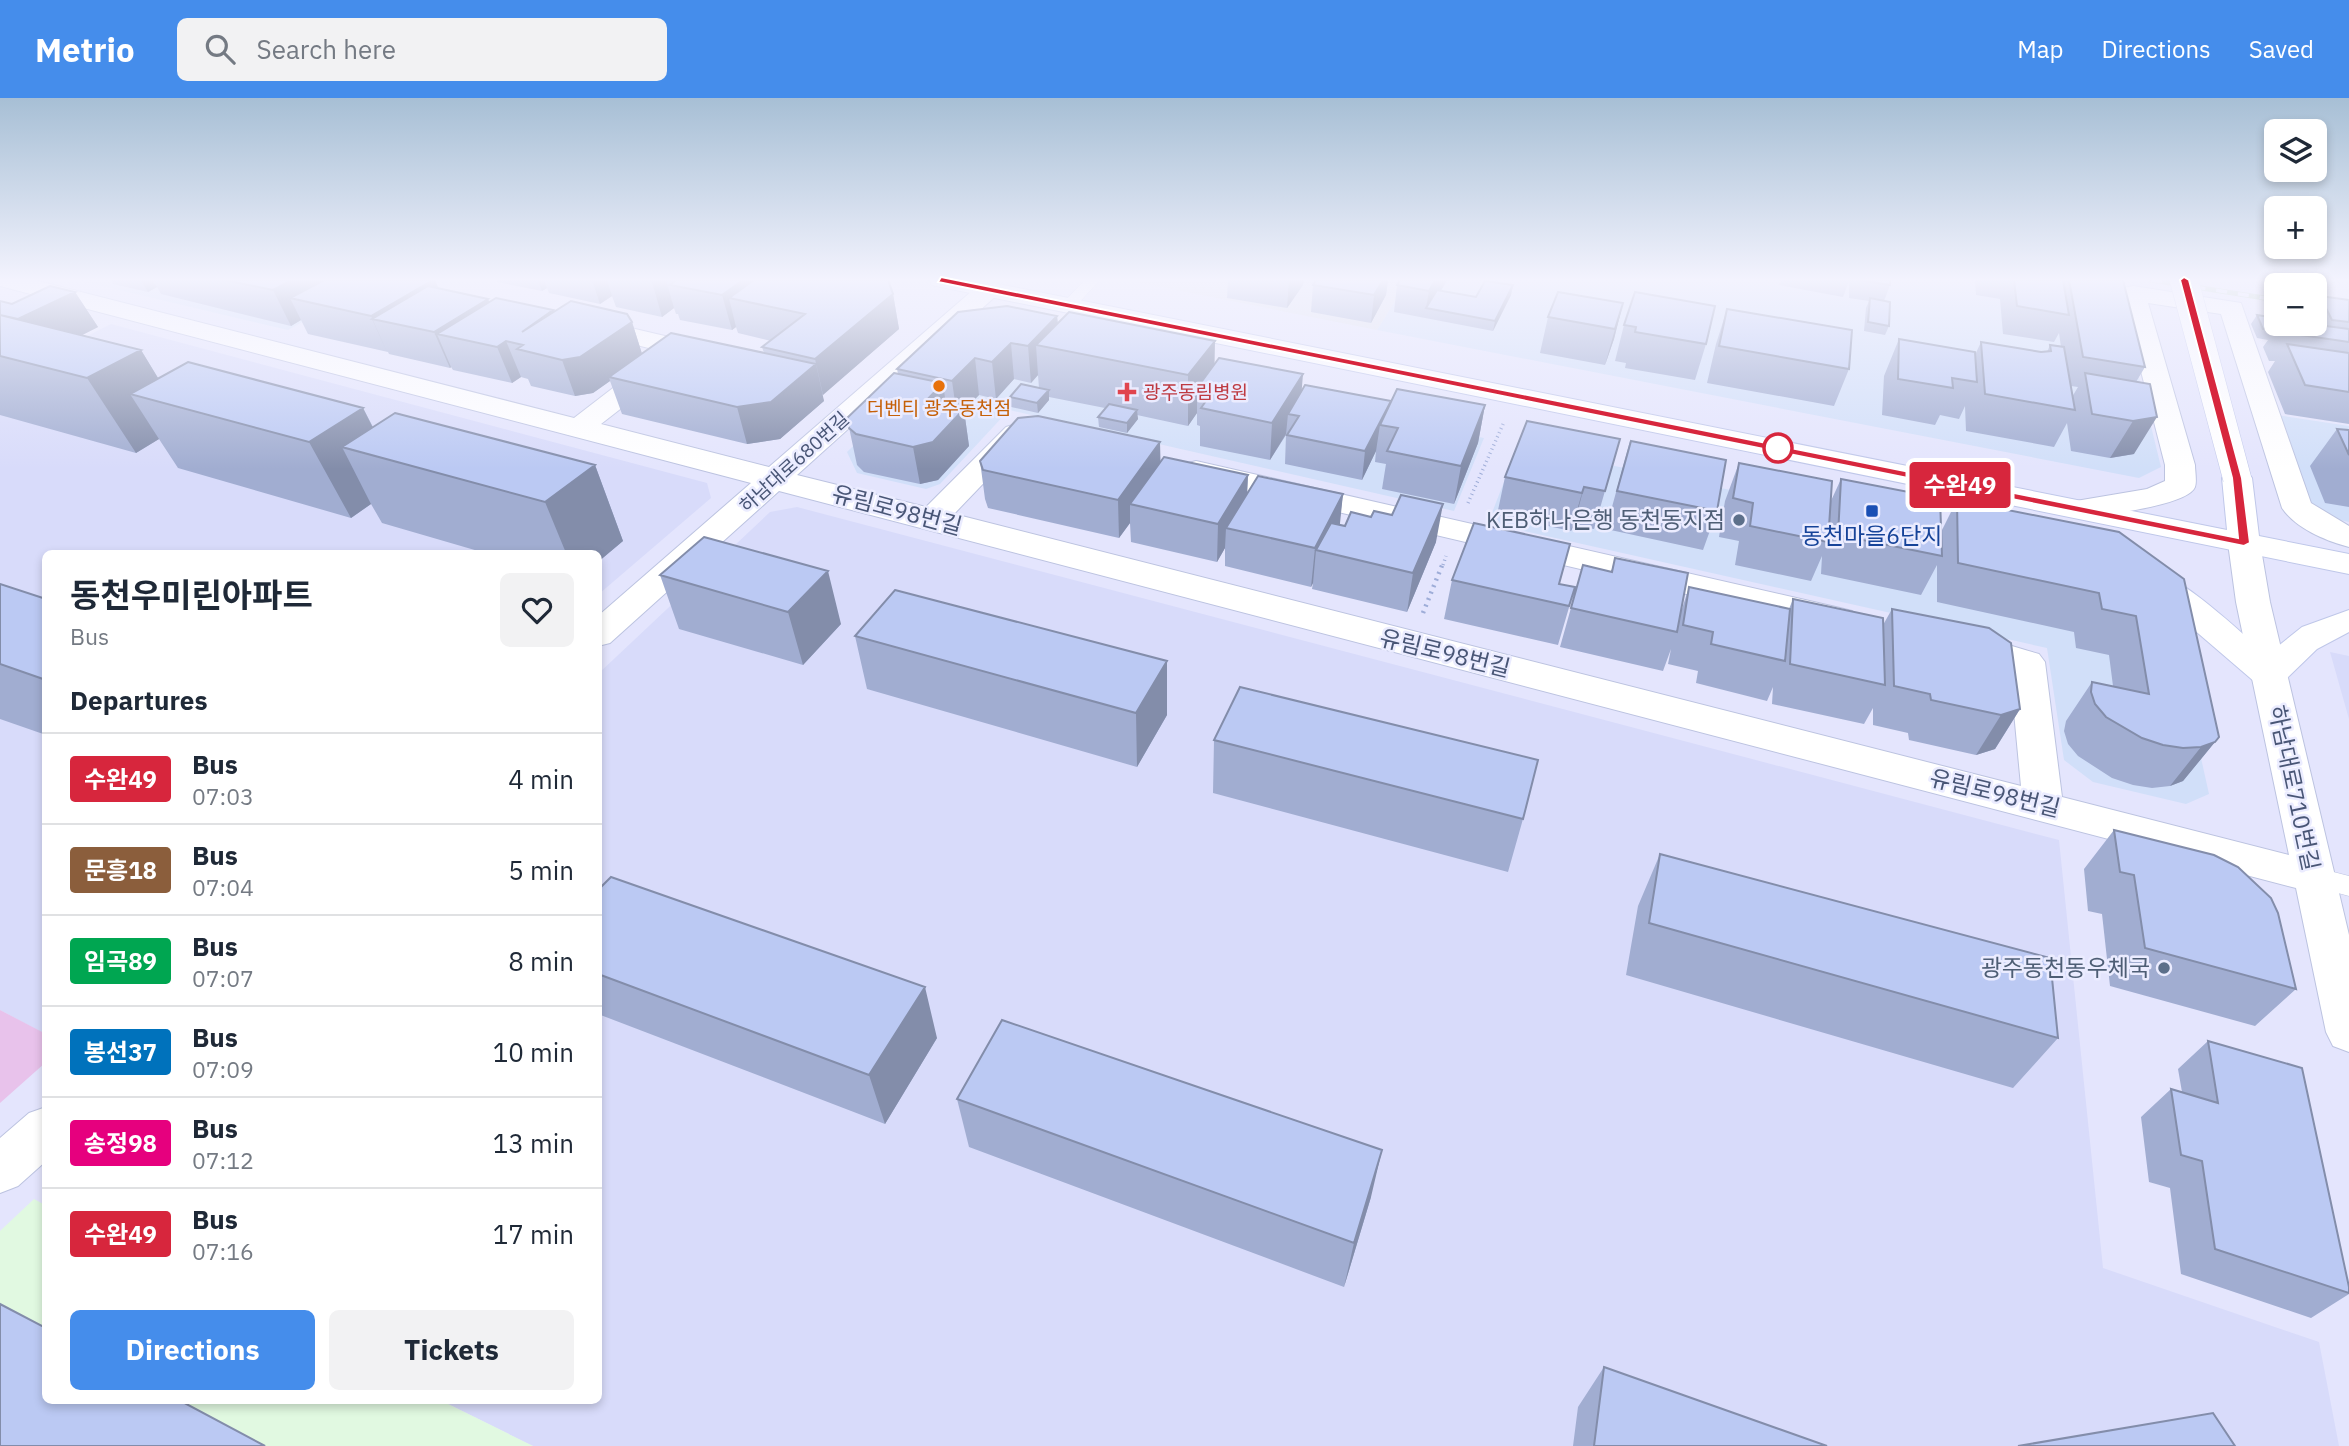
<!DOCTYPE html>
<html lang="en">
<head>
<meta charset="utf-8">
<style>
	:root { --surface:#fff; --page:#f2f2f3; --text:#1f2937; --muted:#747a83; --line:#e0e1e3; --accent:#458deb }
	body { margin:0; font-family:"IBM Plex Sans","Noto Sans KR",sans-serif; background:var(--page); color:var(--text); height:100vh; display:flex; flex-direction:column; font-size:26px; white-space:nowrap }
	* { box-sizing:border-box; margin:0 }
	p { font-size:23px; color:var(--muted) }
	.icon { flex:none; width:38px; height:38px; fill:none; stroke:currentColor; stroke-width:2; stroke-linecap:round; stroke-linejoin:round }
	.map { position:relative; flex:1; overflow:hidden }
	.sheet { position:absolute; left:42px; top:452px; width:560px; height:854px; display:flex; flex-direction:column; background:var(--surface); border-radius:10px; box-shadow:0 4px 10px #0003 }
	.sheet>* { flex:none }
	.badge { padding:0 14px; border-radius:5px; font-size:24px; line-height:46px }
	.controls { position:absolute; left:2264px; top:21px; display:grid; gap:14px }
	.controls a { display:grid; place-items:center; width:63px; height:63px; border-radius:10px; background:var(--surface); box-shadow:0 4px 10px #0003; font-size:35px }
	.map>.badge { position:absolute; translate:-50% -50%; box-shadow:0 0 0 4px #fff }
	h2 { padding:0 28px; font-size:26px; line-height:63px }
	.round { display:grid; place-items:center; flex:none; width:74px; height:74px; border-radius:10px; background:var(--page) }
	.overview { display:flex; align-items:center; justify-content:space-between; height:119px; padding:0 28px }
	h1 { font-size:33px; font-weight:700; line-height:52px }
	.primary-button { display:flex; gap:14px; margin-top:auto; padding:14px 28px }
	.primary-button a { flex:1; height:80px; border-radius:10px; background:var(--accent); color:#fff; font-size:28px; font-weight:700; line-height:80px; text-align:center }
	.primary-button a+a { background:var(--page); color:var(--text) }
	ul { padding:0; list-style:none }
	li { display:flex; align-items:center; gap:21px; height:91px; padding:0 28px; border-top:2px solid var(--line) }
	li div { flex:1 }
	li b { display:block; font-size:26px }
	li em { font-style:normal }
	li .badge { min-width:77px; font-weight:700; text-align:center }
	header { display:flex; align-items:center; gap:42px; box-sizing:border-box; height:98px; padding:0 35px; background:var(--accent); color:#fff }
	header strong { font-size:33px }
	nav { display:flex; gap:38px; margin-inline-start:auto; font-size:24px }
	.search { width:490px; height:63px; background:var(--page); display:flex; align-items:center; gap:18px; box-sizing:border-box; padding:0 24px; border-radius:10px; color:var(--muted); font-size:26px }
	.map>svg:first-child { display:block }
	.residential { fill:#d8dbfa }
	.commercial { fill:#d1dff9 }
	.industrial { fill:#dee1ec }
	.education { fill:#e1f9e1 }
	.green { fill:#e8c2eb }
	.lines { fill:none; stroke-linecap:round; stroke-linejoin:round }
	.service-casing { stroke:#bcc3e0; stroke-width:1 }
	.minor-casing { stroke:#bcc3e0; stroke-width:2 }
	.secondary-casing { stroke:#bfc7e9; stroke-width:2 }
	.path-far1 { stroke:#9eadd8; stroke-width:3.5; stroke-dasharray:1 3.5; stroke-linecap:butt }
	.path { stroke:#9eadd8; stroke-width:4.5; stroke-dasharray:2 5; stroke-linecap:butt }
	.service { fill:#fff; fill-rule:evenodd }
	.minor { fill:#fff; fill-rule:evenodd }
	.secondary { fill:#fff; fill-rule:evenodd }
	.rail-casing { stroke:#a6c7a2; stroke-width:5 }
	.rail { stroke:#ebecff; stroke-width:3.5; stroke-dasharray:11; stroke-linecap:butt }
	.secondary-bridge-casing { stroke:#bfc7e9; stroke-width:29; stroke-linecap:butt }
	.secondary-bridge { stroke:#fff; stroke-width:28 }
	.wall { fill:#a1add1; fill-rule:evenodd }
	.shaded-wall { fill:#838daa }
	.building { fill:#bbc9f3; stroke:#838daa; stroke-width:2 }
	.line { fill:#d7263d; stroke:#fff; stroke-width:2 }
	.food-dot { fill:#e8710a; stroke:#ebecff; stroke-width:2.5 }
	.health-dot { fill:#e0444e; stroke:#ebecff; stroke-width:2.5 }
	.stop-dot { fill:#fff; stroke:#d7263d; stroke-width:3.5 }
	.transit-dot { fill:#1a4fb4; stroke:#ebecff; stroke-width:2.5 }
	.service-dot { fill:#5c6f8a; stroke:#ebecff; stroke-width:2.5 }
	.labels { text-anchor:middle; stroke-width:5; stroke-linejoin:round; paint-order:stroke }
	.far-health-label { font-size:19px; fill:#be3a42; stroke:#ebecff; text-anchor:start }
	.far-food-label { font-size:19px; fill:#c56008; stroke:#ebecff }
	.far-street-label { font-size:19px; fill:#495676; stroke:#ebecff }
	.street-label { font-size:23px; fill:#495676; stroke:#ebecff }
	.service-label { font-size:23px; fill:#4e5e75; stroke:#ebecff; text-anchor:end }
	.transit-label { font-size:23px; fill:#164399; stroke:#ebecff }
</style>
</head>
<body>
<header>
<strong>Metrio</strong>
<div class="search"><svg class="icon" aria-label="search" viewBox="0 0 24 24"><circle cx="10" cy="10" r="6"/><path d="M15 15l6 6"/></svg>Search here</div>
<nav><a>Map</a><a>Directions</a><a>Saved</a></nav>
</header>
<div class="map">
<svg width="2349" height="1348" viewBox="0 0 2349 1348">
	<rect width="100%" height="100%" fill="#e4e5fd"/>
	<path class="residential" d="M111 226 707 385 711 400 599 496 598 455H46L45 936 0 912V282Z
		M797 409 2059 742 2103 1170 2319 1244 2339 1348H533L440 1302H598L599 575 770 414Z
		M2330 554 2349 558V621Z"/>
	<path class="commercial" d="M77 182H340L366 188 288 232Z
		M1408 182H2097L2116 185 2161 369 2139 380 1377 232Z
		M1006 240 1484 340 1454 413 1009 312 940 386 926 391 857 375 847 354 957 247Z
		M2277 317 2349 328V424L2331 420 2312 407Z
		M1518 348 2093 467 2171 525 2209 696 2186 706 2093 684 2064 662 2047 550 1488 425Z"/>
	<path class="industrial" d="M1126 182H1408L1377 232Z"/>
	<path class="education" d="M34 1101 45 1107 46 1302H440L533 1348H0V1133Z"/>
	<path class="green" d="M0 912 46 936 45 965 0 1005Z"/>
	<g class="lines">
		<g class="service-casing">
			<path id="service" d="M1085 182H1100L1074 210H1064L1062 207 1064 204Z
				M2314 769 2349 778V798L2305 786 2302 779 2305 772Z"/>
		</g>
		<g class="minor-casing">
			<path id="minor" d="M0 182H34L574 320 661 253 575 232 571 227 575 222 584 219 682 242 691 244 695 250 691 256 601 326 769 369 980 186 989 184 998 186 1001 191 998 196 797 377 926 409 1006 329 1016 326 1026 329 1030 335 1026 341 954 416 2021 688 2010 572 1951 557 1946 549 1951 541C1977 534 2013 549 2039 556L2045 564 2062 699 2289 757 2236 504 2228 445 2233 438 2244 435 2255 438 2260 445 2270 504 2349 837V954L2333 948 2326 934 2296 790 779 393 610 545 598 548V518L751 385 0 188Z
				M2133 188 2241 205 2311 405 2349 428V449C2326 443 2295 430 2282 410L2221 216 2148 205 2195 367C2195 373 2197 383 2195 389 2188 408 2101 417 2081 420L2070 418 2066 411 2070 404 2147 391 2165 383V367L2121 195 2124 190Z
				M1196 363 1840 510 1852 513 1857 521 1852 529 1840 532 1185 378 1181 372 1185 366Z
				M46 1009V1063L18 1088 0 1095V1040L29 1015Z"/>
		</g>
		<g class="secondary-casing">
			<path id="secondary" d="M929 182H978L2227 432 2222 380 2226 374 2237 371 2248 374 2252 380 2259 438 2349 456V476L941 189 932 187Z
				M2148 470C2183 479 2238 532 2267 557L2302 529 2349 512V534L2317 551 2282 585 2269 589 2256 585 2185 524 2136 487 2132 480 2136 473Z"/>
		</g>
		<path class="path-far1" d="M1468 405 1504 324
			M1443 467 1446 458"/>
		<path class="path" d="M1423 515 1443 465"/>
		<use href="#service" class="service"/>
		<use href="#minor" class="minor"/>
		<use href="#secondary" class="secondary"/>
		<g class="rail-casing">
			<path id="rail" d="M2151 182 2277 202"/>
		</g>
		<use href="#rail" class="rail"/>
		<g class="secondary-bridge-casing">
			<path id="secondary-bridge" d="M2184 182 2237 380"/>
		</g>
		<use href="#secondary-bridge" class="secondary-bridge"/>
	</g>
	<path class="wall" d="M111 182H435L438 190 488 201 489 204 553 212 554 214 632 224 642 256 764 255 762 249 771 243 738 235 736 229 732 232 680 222 678 216H676L674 210 662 219 616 209 612 198 600 206 549 195 547 190 542 193 497 184V182H888L893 196 899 231 822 297 824 303 780 341 747 346 622 316 610 283 593 295 575 298 531 288 528 281 521 279 512 285 453 272 451 269 450 270 389 256 388 254 308 236 301 222 291 228 161 196 157 189 148 194 113 186Z
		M1228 182H1304L1303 187 1287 210 1227 200Z
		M1316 182H1388L1386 197 1371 225 1311 214 1313 187Z
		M1400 182H1447L1441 193 1476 199 1513 187 1511 197 1493 233 1394 214 1397 187Z
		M1781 182H1890V187L1884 203 1889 228 1885 237 1864 233 1866 210 1869 203 1849 200V183L1843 199 1779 187Z
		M1975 182H2123L2145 269 2136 284 2134 356 2110 360 2071 353 2067 325 2054 349 1966 333 1965 308 1959 321 1940 317 1935 327 1882 317 1884 278 1899 241 1975 257 1981 244 2041 254H2047L2050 247 2061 249 2059 235 2054 244 2003 236 2000 201 1976 197ZM2071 288 2078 289 2072 299Z
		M75 194 98 229 82 237 141 252 158 280 363 310 373 329 595 367 623 443 598 464V455H485L382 425 371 406 351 420 178 370 159 341 136 355 0 317V203L12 206Z
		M1635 194 1706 246 1695 282 1625 270 1626 265 1615 263 1624 227Z
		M2320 198 2349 202V326L2285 316 2268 274 2275 263H2269L2263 249 2268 242 2257 240 2251 226 2257 217 2277 226H2315V205Z
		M1623 205 1614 241 1605 267 1540 255 1548 219Z
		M1727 211 1849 271 1834 308 1707 285 1716 246Z
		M1057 218 1058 225 1215 266 1302 291 1391 303 1485 307 1478 345 1454 406 1382 391 1386 366 1375 364 1376 353 1362 382 1285 366 1286 337 1270 362 1200 348V328L1197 327V315L1188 328 1137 317 1138 321 1127 335 1099 329 1098 319 1105 310 1049 299V302L1038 315 1011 309 1010 299 1039 290 1038 277 1031 285 1014 281 996 301 979 297 964 312 969 348 938 382 920 386 864 374 857 367 847 320 898 276 897 271Z
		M2337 331 2349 332V409L2325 405 2310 368Z
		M1620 341 1594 431 1574 427 1571 433 1497 417 1505 379Z
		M1630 343 1717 413 1703 452 1606 431Z
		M980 363H1160L1248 377 1247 396H1343L1339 427 1436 444 1407 514 1312 491 1313 485 1311 489 1225 468V450L1217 464 1131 444 1130 425 1119 440 988 410 985 401Z
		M1739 365 1830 405 1841 381 1941 434 1957 402 2119 434 2219 639 2183 683 2170 688 2152 690 2133 687 2112 680 2078 658 2068 646 2064 633 2066 623 2092 584 2113 588 2109 557 2076 550 2074 534 1937 504V467L1921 497 1821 476 1822 458 1811 483 1735 467 1739 443 1719 439 1725 403Z
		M1615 460 1682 511 1689 489 1789 511 1793 501 1883 527 1892 511 2020 611 1995 651 1976 657 1909 642 1908 635 1873 627V610L1864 626 1772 606 1773 589 1767 603 1696 585 1698 573 1668 566 1671 551 1663 573 1560 549 1583 467 1611 474Z
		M660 477 841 526 803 567 679 531Z
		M1452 482 1560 486 1575 489 1558 547 1444 521Z
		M0 486 46 501V637L0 621Z
		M855 538 1167 617 1137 669 867 591Z
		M1214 642 1523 721 1508 774 1213 695Z
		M2114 732 2296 891 2255 928 2110 888 2102 816 2088 813 2084 771Z
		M1660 756 2058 940 2013 990 1626 877 1638 808Z
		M598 792 937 940 885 1026 598 916Z
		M2208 943 2349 1189V1196L2311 1220 2181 1176 2170 1090 2149 1084 2141 1019 2171 991 2182 994 2178 971Z
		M957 1001 1371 1099 1344 1189 969 1049Z
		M1604 1269 1827 1348H1573L1578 1309Z"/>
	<path class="shaded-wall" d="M141 182H152L157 189 148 194Z
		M292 182H333L290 200 301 222 291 228 273 192Z
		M433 182H435L449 216 372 221 387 254 371 218Z
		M538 182H544L547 190 542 193Z
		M592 182H607L612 198 600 206Z
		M654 182H666L674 210 662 219 652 184Z
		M743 182H783L729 200 736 229 732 232 722 197Z
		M1289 182H1304L1303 187 1287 210Z
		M1383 182H1388L1386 197 1371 225 1374 197Z
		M1435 182H1447L1430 211 1426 210 1429 193Z
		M1513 187 1511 197 1493 233 1495 223Z
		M75 194 98 229 27 265 0 230Z
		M893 196 899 231 823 297 815 261Z
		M488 201 502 236H437L451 269 450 270 434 234Z
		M1623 205 1614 241 1605 267 1615 231Z
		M1057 218 1060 252 1036 247 1038 277 1031 285 1028 248Z
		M632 224 643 259 609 279 610 283 593 295 575 298 562 262Z
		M506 243 521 279 512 285 497 249Z
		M1215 243 1214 292 1197 290V315L1188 328V277Z
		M1011 245 1014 281 996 301 992 264Z
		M141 252 175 308 130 296 159 341 136 355 87 280Z
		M975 260 979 297 964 312 969 348 938 382 920 386 913 349 957 318 952 283Z
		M816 266 824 303 780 341 747 346 737 309Z
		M1303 276 1300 313 1288 316 1286 336 1270 362 1272 325Z
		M943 285 948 322 926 303Z
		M1049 292V302L1038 315 1037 305Z
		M1391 303 1380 327 1376 353 1362 382 1365 353Z
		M1485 307 1478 345 1454 406 1461 368Z
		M363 310 389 362 342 349 371 406 351 420 309 344Z
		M1137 312 1138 321 1127 335V325Z
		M2157 319 2134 356 2110 360 2133 323Z
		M1160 344 1161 382 1130 406V425L1119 440 1118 402Z
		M595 367 623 443 598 464V455H566L545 404Z
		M1248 377 1246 415 1226 430 1225 450 1217 464 1218 426Z
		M1584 389 1574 427 1571 433 1582 395Z
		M1343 396 1339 435 1316 452 1313 485 1311 489 1315 450Z
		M1443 406 1436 444 1407 514 1413 475Z
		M828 473 841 526 803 567 788 514Z
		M1167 563V617L1137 669 1136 615Z
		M2020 611 1995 651 1976 657 2001 617Z
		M2215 644 2183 683 2170 688 2201 649Z
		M925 889 937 940 885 1026 869 977Z
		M1382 1052 1371 1099 1344 1189 1354 1145Z"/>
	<path class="building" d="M225 182H292L273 192Z
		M324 182H433L371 218 290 200Z
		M673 182H743L722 197 670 187 676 182Z
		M754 182H888L893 196 815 261 762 249 805 216 729 200Z
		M1316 182H1383L1374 197 1313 187Z
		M1400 182H1435L1429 193 1397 187Z
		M1860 182H1890V187Z
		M2014 182H2063L2069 217 2017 208Z
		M2069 182H2123L2145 269 2083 259Z
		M1485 183 1513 187 1495 223 1426 210 1437 192 1476 199Z
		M50 188 75 194 18 221 0 217V203L12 206Z
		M428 188 488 201 434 234 372 221Z
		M1558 194 1623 205 1615 231 1548 219Z
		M1635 194 1715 208 1706 246 1635 234 1636 229 1624 227Z
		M2320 198 2349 202V224L2332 222Z
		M496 200 553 212 522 234 571 203 627 216 632 224 580 259 562 262 517 251 523 247 506 243 497 249 437 236Z
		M1870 200 1890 204 1889 228 1868 224Z
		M1007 208 1057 218 1028 248 1011 245 992 264 975 260 952 283 897 271 958 214Z
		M1727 211 1852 232 1849 271 1719 248Z
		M1069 214 1215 243 1188 277 1036 247Z
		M0 217 141 252 87 280 0 258Z
		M2257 217 2277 220V226H2278L2274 232 2263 231Z
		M2283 226H2311L2349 231V244L2287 235Z
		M671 235 816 266 771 304 737 309 609 279Z
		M1899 241 1975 254 1977 284 1952 280 1953 290 1898 281Z
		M1981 244 2041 254 2051 253 2050 247 2064 249 2075 312 1985 296Z
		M2287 246 2349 255V294L2305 287Z
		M1219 260 1303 276 1272 325 1201 310 1213 293 1197 290Z
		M188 264 363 310 309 344 130 296Z
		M894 275 943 285 926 303 964 311 933 344 913 349 856 336 849 330 847 320Z
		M2085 275 2150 286 2157 319 2133 323 2092 316Z
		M1021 286 1049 292 1037 305 1010 299Z
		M1305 287 1391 303 1365 353 1287 337 1299 318 1288 316Z
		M1397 291 1485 307 1461 368 1387 353 1398 330 1380 327Z
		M1109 306 1137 312 1127 325 1098 319Z
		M395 315 595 367 545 404 342 349Z
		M1038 318 1160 344 1118 402 983 372 980 363 1018 320Z
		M1527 323 1620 341 1605 393 1584 389 1582 395 1505 379Z
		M2337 331 2349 332V357Z
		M1631 343 1726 362 1717 413 1617 393Z
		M1164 359 1248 377 1218 426 1130 406Z
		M1739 365 1832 383 1828 444 1750 428 1753 405 1733 400Z
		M1258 378 1343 396 1315 450 1226 430Z
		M1841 381 1940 400 1942 458 1838 437Z
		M1401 397 1443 406 1413 475 1316 452 1331 425 1345 428 1351 414 1371 419 1374 413 1392 417Z
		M1957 402 2119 434 2184 481 2219 639 2215 644 2201 649 2183 650 2163 647 2142 640 2106 619 2095 606 2091 594 2092 584 2149 596 2136 518 2102 511 2099 495 1958 465Z
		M1474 425 1570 446 1559 486 1575 489 1569 508 1452 482Z
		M704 439 828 473 788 514 660 477Z
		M1615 460 1688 475 1677 534 1571 510 1583 467 1612 474Z
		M0 486 46 501V582L0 566Z
		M1689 489 1790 511 1785 563 1711 546 1713 534 1683 527Z
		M895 492 1167 563 1136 615 855 538Z
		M1793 501 1883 520 1885 587 1790 566Z
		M1892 511 1989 530 2011 545 2020 611 2001 617 1931 602 1930 596 1894 588Z
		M1240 589 1538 662 1523 721 1214 642Z
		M2114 732 2214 757 2238 769 2271 800 2278 815 2296 891 2145 850 2134 777 2120 774Z
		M1660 756 2050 860 2058 940 1649 825Z
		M611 779 925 889 869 977 598 876V792Z
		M1002 922 1382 1052 1354 1145 957 1001Z
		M2208 943 2302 970 2349 1189V1195L2215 1151 2202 1063 2181 1057 2171 991 2218 1005Z
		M0 1206 46 1230V1302H179L265 1348H0Z
		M1604 1269 1827 1348H1594Z
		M2213 1315 2235 1348H2018Z"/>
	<linearGradient id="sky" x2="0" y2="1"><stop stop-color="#a7bfd5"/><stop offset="0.49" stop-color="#f3f3fe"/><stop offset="1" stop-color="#f3f3fe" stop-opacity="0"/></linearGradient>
	<rect width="2349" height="371" fill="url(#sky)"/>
	<path class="line" d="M941 179 2238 440 2232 380 2180 182 2184 179 2189 182 2242 380 2250 445 2244 448 938 184Z"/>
	<circle class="food-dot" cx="939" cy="288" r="7"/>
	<path class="health-dot" d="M1123.5 283.5h7v7h7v7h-7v7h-7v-7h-7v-7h7z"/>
	<circle class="stop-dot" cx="1778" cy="350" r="14"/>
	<rect class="transit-dot" x="1865" y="406" width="14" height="14" rx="3.5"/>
	<g class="service-dot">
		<circle cx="1739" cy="422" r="7"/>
		<circle cx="2164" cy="870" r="7"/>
	</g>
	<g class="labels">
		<g class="far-health-label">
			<text x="1143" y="301">광주동림병원</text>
		</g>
		<g class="far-food-label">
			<text x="939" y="317">더벤티 광주동천점</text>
		</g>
		<g class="far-street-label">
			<text transform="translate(794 364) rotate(-42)" y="7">하남대로680번길</text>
		</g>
		<g class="street-label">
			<text transform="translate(897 412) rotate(15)" y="8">유림로98번길</text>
			<text transform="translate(1445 555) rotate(14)" y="8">유림로98번길</text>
			<text transform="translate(2294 690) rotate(78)" y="8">하남대로710번길</text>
			<text transform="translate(1995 695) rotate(14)" y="8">유림로98번길</text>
		</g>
		<g class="service-label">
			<text x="1725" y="430">KEB하나은행 동천동지점</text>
			<text x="2150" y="878">광주동천동우체국</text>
		</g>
		<g class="transit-label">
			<text x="1872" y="446">동천마을6단지</text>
		</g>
	</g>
</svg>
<div class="controls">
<a><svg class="icon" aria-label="layers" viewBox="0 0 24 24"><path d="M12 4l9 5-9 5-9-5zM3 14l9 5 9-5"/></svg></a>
<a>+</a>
<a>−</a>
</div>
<b class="badge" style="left:1960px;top:387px;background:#d7263d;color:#fff">수완49</b>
<section class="sheet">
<div class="overview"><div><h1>동천우미린아파트</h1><p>Bus</p></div><a class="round"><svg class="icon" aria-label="heart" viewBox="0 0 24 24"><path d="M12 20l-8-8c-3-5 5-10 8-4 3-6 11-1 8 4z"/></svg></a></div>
<h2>Departures</h2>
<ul>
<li><span class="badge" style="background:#d7263d;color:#fff">수완49</span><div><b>Bus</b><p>07:03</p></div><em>4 min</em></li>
<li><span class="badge" style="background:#8b5e3c;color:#fff">문흥18</span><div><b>Bus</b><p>07:04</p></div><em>5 min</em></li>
<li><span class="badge" style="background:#00a651;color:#fff">임곡89</span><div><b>Bus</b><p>07:07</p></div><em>8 min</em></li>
<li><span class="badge" style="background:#0072bc;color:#fff">봉선37</span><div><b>Bus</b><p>07:09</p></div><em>10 min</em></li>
<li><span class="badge" style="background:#e6007e;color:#fff">송정98</span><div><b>Bus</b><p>07:12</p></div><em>13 min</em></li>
<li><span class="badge" style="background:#d7263d;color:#fff">수완49</span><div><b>Bus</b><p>07:16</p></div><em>17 min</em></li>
</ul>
<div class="primary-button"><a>Directions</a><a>Tickets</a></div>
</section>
</div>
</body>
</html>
